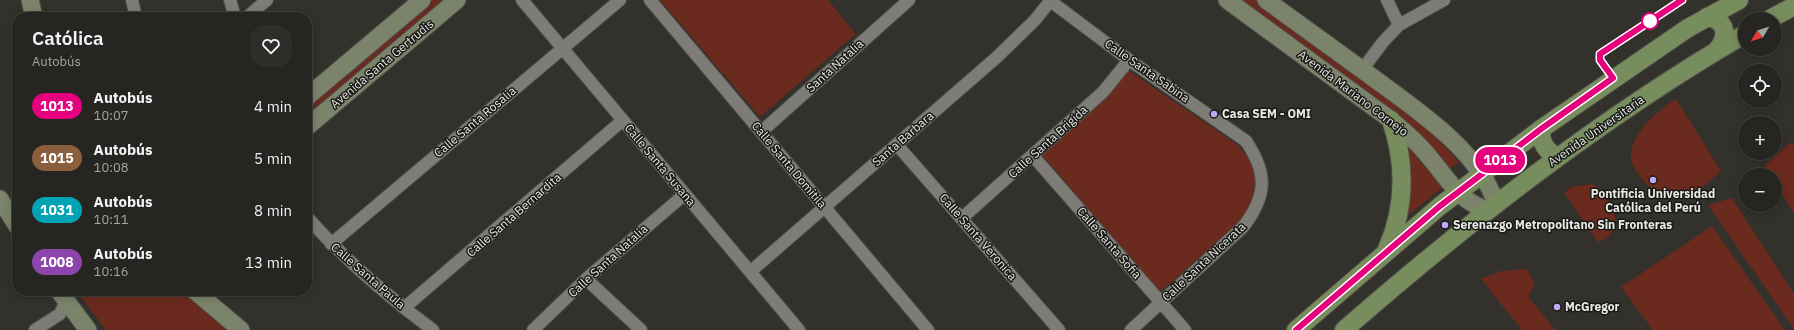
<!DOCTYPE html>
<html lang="es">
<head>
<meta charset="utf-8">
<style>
	:root { --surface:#262521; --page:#2e2d2a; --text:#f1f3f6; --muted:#a4a5a5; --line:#42423f }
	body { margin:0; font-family:"IBM Plex Sans",sans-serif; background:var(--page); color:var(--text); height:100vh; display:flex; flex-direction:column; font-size:15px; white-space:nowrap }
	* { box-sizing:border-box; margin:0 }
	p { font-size:13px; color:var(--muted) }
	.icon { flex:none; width:22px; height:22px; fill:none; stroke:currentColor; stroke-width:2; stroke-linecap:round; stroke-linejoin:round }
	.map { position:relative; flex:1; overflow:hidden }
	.panel { position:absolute; left:12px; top:12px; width:300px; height:284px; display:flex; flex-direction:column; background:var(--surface); border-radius:16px; box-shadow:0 2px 10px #0003,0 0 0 1px var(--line) }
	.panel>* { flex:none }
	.badge { padding:0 8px; border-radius:13px; font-size:14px; line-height:26px }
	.needle { width:26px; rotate:231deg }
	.fabs { position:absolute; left:1738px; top:12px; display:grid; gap:8px }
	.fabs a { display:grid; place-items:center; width:44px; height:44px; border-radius:50%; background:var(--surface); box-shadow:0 2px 10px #0003,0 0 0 1px var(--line); font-size:20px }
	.map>.badge { position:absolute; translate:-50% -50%; box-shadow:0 0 0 2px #fff }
	.round { display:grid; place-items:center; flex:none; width:42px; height:42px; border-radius:16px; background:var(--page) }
	.overview { display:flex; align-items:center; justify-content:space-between; height:68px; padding:0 20px }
	h1 { font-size:19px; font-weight:600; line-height:30px }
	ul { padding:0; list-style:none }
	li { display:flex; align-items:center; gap:12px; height:52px; padding:0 20px }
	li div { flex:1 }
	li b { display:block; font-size:15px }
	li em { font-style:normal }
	li .badge { min-width:44px; font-weight:700; text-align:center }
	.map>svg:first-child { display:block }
	.green { fill:#6a2a1d }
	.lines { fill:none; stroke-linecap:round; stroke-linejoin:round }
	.street-casing { stroke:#504f4b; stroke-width:14 }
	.secondary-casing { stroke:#504f4b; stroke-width:19 }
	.primary-casing { stroke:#504f4b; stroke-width:20 }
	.street { stroke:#7d7c76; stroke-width:12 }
	.secondary { stroke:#7b846a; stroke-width:17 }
	.primary { stroke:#788d5d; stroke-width:18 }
	.line-casing { stroke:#fff; stroke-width:9 }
	.line { stroke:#e6007e; stroke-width:6 }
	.stop-dot { fill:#fff; stroke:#e6007e; stroke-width:2 }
	.poi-dot { fill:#bda9f5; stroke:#191916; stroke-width:1.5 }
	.labels { text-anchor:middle; stroke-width:3; stroke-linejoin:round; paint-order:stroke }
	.street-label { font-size:12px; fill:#eaeae6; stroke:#191916 }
	.poi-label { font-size:12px; font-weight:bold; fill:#eaeae6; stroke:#191916; text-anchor:start }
</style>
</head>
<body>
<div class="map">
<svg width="1794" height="330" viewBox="0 0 1794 330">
	<rect width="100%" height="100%" fill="#32312c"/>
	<path class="green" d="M431 0H447L307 117V104Z
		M660 0H828L856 34 760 117Z
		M1236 0H1256L1419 119 1459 162 1448 170Z
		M1129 71 1238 145 1248 158 1256 178 1253 200 1244 219 1160 292 1042 155Z
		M1676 99 1721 171C1709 181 1696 195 1680 198 1668 200 1658 195 1650 187 1643 181 1631 167 1631 157 1630 134 1658 110 1676 99Z
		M1401 138 1442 188 1403 219Z
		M1791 142 1794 146V213L1775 183V175H1770L1764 166Z
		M1592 184C1613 195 1629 233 1598 242L1564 193 1571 187Z
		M1732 198 1794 294V329L1708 205Z
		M1712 226 1785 330H1653L1621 287Z
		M1527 269 1535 284 1528 296 1555 330H1522L1481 279 1501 271Z
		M76 291H183L228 330H106Z"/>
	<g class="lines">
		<g class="street-casing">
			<path id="street" d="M132 0 136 17
				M230 0 235 17
				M522 0 799 330
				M650 0 928 330
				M1049 0 1129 60 1246 141C1268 174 1267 196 1243 227L1131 330
				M1387 0 1399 25
				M247 17 267 0
				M1362 70 1383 42 1399 25 1444 0
				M761 132 909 0
				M897 145 1059 330
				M1033 156 1185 330
				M307 217C345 260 387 296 433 330
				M962 218 1103 92 1129 60
				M331 244 620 0
				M750 272 997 57 1035 20 1051 0
				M586 279 641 330
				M404 308 623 120
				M35 330 60 314 66 301
				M533 330 586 279 685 194"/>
		</g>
		<g class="secondary-casing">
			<path id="secondary" d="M30 0 34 17
				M1227 0 1391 120C1403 130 1415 140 1425 152 1444 173 1459 203 1488 210
				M1266 0C1300 25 1334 49 1368 74 1412 107 1479 149 1496 204
				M307 97 422 0
				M307 127 457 0
				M0 199 17 226
				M59 291 88 330
				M195 291 241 330"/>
		</g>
		<g class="primary-casing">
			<path id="primary" d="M1707 17C1728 20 1728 37 1717 50
				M1770 19 1794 6
				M1541 129C1540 142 1546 152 1558 157
				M1387 249C1406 206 1406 164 1391 120
				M1296 330 1440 206 1541 129 1688 28 1739 0
				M1344 330C1469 221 1601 118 1745 34"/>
		</g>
		<use href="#street" class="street"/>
		<use href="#secondary" class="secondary"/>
		<use href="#primary" class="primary"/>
	</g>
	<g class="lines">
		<g class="line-casing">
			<path id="line" d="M1296 330 1440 206 1541 129 1613 78 1600 60V54L1682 0"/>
		</g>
		<use href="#line" class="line"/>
	</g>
	<circle class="stop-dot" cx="1650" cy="21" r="8"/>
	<g class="poi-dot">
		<circle cx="1214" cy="114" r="4"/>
		<circle cx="1653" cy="180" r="4"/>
		<circle cx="1445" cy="225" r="4"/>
		<circle cx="1557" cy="307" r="4"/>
	</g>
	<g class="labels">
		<g class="street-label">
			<text transform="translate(382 64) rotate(-40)" y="4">Avenida Santa Gertrudis</text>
			<text transform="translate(835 66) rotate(-42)" y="4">Santa Natalia</text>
			<text transform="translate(1147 71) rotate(35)" y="4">Calle Santa Sabina</text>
			<text transform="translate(1353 93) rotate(37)" y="4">Avenida Mariano Cornejo</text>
			<text transform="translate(475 122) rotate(-40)" y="4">Calle Santa Rosalia</text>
			<text transform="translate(1596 131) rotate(-35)" y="4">Avenida Universitaria</text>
			<text transform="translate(903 139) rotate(-41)" y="4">Santa Barbara</text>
			<text transform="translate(1048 142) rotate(-42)" y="4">Calle Santa Brigida</text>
			<text transform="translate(660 165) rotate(50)" y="4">Calle Santa Susana</text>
			<text transform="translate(789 165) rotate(50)" y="4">Calle Santa Domitila</text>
			<text transform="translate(514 215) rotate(-41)" y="4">Calle Santa Bernardita</text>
			<text transform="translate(978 237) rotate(49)" y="4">Calle Santa Veronica</text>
			<text transform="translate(1109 243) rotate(49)" y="4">Calle Santa Sofia</text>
			<text transform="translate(608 261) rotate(-42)" y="4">Calle Santa Natalia</text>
			<text transform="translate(1204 262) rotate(-43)" y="4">Calle Santa Nicerata</text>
			<text transform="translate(368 276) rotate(41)" y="4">Calle Santa Paula</text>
		</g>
		<g class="poi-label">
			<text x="1222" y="118">Casa SEM - OMI</text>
			<text x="1653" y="198" text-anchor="middle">Pontificia Universidad<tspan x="1653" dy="14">Católica del Perú</tspan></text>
			<text x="1453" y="229">Serenazgo Metropolitano Sin Fronteras</text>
			<text x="1565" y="311">McGregor</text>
		</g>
	</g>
</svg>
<div class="fabs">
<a><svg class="needle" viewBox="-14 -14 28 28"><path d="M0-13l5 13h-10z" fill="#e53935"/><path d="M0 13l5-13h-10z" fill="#a4a5a5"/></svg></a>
<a><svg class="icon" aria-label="locate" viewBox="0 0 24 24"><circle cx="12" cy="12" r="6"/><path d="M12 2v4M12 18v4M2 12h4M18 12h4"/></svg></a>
<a>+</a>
<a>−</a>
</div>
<b class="badge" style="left:1500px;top:160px;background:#e6007e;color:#fff">1013</b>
<section class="panel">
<div class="overview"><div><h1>Católica</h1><p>Autobús</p></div><a class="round"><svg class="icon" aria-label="heart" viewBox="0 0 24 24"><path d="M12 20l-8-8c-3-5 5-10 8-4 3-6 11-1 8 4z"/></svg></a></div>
<ul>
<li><span class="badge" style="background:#e6007e;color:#fff">1013</span><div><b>Autobús</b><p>10:07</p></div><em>4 min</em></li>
<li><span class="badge" style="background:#8b5e3c;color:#fff">1015</span><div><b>Autobús</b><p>10:08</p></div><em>5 min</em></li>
<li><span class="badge" style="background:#00a3b4;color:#fff">1031</span><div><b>Autobús</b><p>10:11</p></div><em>8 min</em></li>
<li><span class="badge" style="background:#8e44ad;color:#fff">1008</span><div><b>Autobús</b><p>10:16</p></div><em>13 min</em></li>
</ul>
</section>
</div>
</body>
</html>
